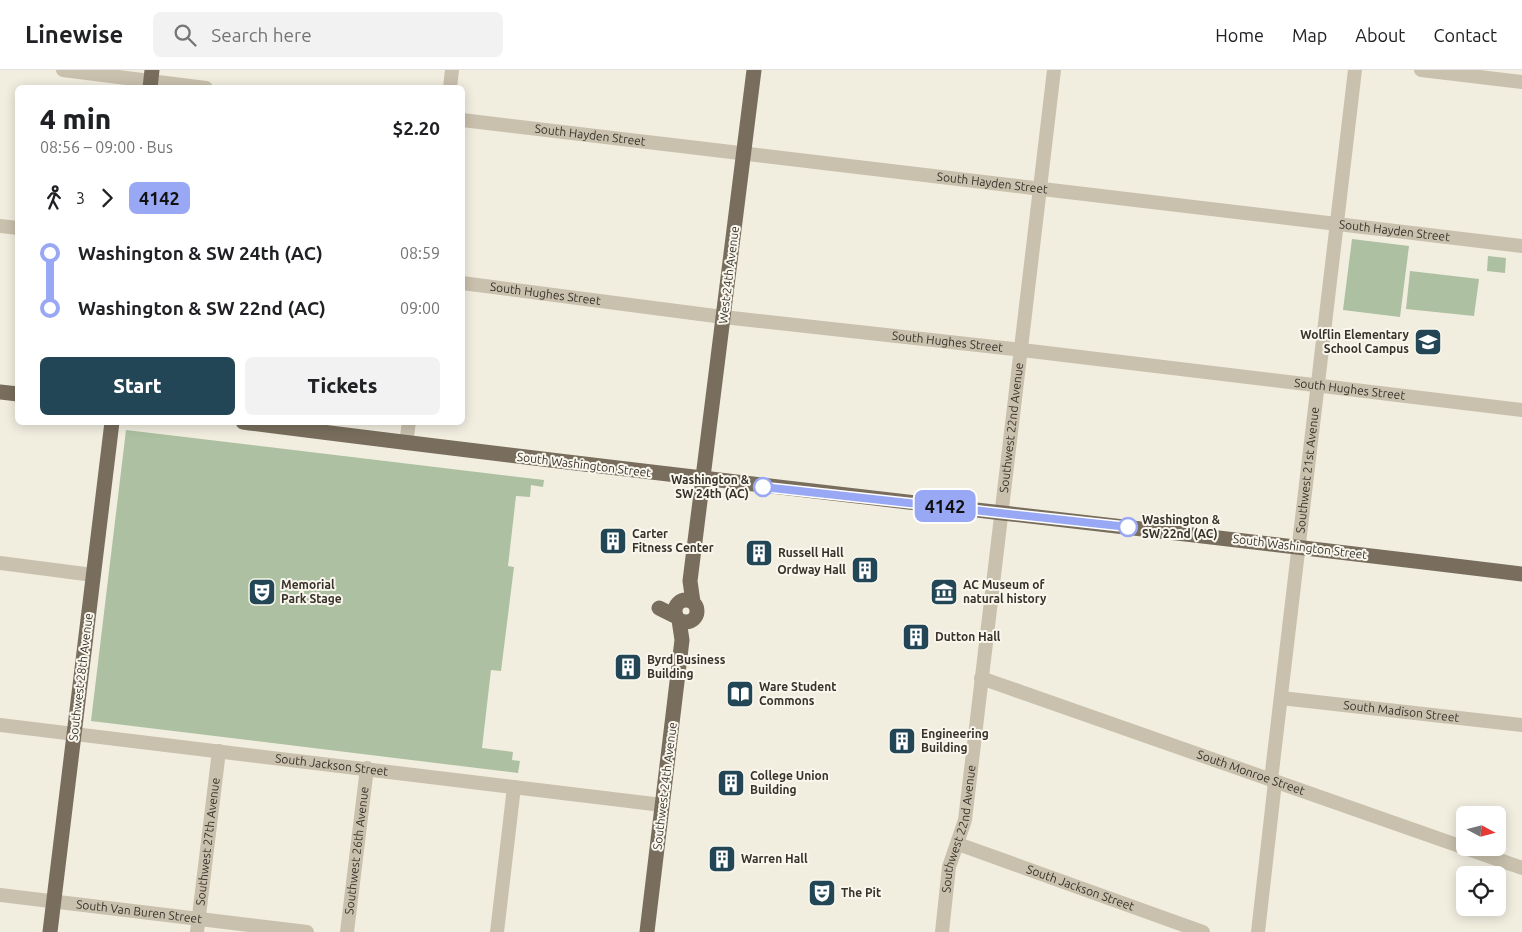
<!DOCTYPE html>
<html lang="en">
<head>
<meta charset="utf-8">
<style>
	:root { --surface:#fff; --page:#f2f2f2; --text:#202124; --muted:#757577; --line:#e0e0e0; --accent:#234657 }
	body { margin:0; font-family:Ubuntu,sans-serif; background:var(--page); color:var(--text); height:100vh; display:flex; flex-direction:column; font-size:19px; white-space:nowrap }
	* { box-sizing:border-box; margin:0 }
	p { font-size:16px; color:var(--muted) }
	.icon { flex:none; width:28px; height:28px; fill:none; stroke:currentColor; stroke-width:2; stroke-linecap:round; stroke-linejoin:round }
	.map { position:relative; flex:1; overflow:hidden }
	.details { position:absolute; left:15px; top:15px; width:450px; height:340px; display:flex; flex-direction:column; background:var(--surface); border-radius:8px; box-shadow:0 2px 12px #0003 }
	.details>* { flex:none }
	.badge { padding:0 10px; border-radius:8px; font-size:18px; line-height:32px }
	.needle { width:32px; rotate:97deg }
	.buttons { position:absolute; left:1456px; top:736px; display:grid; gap:10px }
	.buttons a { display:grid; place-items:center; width:50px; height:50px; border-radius:8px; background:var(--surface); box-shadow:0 2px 12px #0003; font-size:25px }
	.map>.badge { position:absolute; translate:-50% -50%; box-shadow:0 0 0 2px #fff }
	.legs { display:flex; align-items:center; gap:8px; height:55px; padding:0 25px; font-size:16px }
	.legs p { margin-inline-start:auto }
	.head { display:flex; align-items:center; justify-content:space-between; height:85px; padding:0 25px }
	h1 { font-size:28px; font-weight:800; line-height:38px }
	.cta { display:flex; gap:10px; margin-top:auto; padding:10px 25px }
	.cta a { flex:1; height:58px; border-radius:8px; background:var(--accent); color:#fff; font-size:20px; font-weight:800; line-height:58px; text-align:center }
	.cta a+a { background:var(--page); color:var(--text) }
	ul { padding:0 25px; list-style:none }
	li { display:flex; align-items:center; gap:18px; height:55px; font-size:19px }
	li i { display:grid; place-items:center; width:8px; height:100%; margin:0 6px; background:currentColor }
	li i::after { content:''; width:12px; height:12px; margin:-6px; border:4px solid; border-radius:50%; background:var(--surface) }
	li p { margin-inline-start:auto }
	li:first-child i { background:linear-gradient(#0000 50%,currentColor 0) }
	li:last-child i { background:linear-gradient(currentColor 50%,#0000 0) }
	header { display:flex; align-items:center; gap:30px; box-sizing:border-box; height:70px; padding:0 25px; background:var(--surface); border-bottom:1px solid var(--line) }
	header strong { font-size:24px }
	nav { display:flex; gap:28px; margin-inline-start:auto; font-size:18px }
	.search { width:350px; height:45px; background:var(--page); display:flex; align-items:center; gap:12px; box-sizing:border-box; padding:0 18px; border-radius:8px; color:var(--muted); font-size:19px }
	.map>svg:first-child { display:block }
	.green { fill:#adc0a1 }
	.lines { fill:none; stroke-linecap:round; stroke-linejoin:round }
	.minor { stroke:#c9c1ad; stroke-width:14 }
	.major { stroke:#796e5d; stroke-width:15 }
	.line-1-casing { stroke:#fff; stroke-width:11 }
	.line-1 { stroke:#99a8f5; stroke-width:8 }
	.stop-1-dot { fill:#fff; stroke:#99a8f5; stroke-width:2.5 }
	.labels { text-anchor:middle; stroke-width:4; stroke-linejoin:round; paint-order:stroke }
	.street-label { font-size:12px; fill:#38322b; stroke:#f9f7ed }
	.poi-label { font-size:12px; font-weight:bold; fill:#38322b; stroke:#f9f7ed; text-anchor:start }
	.stop-label { font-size:12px; font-weight:bold; fill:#38322b; stroke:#f9f7ed; text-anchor:end }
</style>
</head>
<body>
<header>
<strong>Linewise</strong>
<div class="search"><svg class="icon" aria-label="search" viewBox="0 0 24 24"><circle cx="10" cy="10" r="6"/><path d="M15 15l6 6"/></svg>Search here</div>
<nav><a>Home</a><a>Map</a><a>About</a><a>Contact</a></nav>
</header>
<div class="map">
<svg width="1522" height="862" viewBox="0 0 1522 862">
	<rect width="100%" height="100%" fill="#f1eee0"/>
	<path class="green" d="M1352 169 1409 176 1400 247 1343 240Z
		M1488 186 1506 188 1505 203 1487 201Z
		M1410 201 1479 209 1474 246 1406 239Z
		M126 360 544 410 543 417 531 415 530 427 516 426 508 496 514 497 501 601 491 600 482 678 513 682 512 690 520 691 518 703 91 651Z"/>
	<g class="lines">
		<g class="minor">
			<path d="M63 0 206 18"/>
			<path d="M1421 0 1522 12"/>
			<path d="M450 18 452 0"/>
			<path id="s1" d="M462 50 1522 176"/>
			<path d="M0 156 18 158"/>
			<path id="s2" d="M462 213 723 247 1022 280 1522 340"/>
			<path d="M406 373 409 352"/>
			<path d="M0 493 93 505"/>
			<path id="s3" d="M981 608 1522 798"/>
			<path id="s4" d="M1281 628 1522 655"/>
			<path id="s5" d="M0 655 662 735"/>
			<path id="s6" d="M1271 710 1355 0"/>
			<path id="s7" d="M958 774 1203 862"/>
			<path id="s8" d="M0 825 307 862"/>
			<path id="s9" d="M197 862 219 681"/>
			<path id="s10" d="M347 862 367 698"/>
			<path d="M497 862 514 717"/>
			<path id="s11" d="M942 862 949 797 965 750 1054 0"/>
			<path d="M1258 862 1275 712"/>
		</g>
		<path class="major" d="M150 18 152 0
			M0 322 18 324
			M243 352C669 407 1096 452 1522 504
			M675 541a11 11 0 1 1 22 0a11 11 0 1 1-22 0Z
			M693 532 690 511 754 0
			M659 538 675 546
			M50 862 112 352
			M647 862 682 570 679 550"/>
	</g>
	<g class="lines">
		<g class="line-1-casing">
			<path id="line-1" d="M763 417 1128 457"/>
		</g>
		<use href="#line-1" class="line-1"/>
	</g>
	<defs>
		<g id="school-square" transform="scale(1.4375)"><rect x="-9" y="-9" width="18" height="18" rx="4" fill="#234657" stroke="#f9f7ed"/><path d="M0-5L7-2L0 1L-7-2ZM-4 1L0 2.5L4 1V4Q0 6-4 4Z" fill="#fff"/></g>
		<g id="building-square" transform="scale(1.4375)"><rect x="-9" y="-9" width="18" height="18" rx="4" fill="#234657" stroke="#f9f7ed"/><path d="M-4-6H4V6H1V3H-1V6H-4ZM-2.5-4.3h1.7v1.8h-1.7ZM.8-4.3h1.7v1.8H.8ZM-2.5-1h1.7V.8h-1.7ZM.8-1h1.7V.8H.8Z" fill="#fff"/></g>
		<g id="theatre-square" transform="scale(1.4375)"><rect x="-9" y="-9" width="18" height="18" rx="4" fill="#234657" stroke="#f9f7ed"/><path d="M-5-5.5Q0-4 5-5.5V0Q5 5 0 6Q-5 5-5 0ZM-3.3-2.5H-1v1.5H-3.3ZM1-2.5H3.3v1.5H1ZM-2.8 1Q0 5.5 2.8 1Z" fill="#fff"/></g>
		<g id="museum-square" transform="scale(1.4375)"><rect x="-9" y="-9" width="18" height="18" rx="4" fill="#234657" stroke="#f9f7ed"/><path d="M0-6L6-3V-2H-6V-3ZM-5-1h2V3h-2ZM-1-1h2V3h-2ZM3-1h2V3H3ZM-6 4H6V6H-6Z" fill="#fff"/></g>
		<g id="library-square" transform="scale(1.4375)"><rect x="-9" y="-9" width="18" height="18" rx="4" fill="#234657" stroke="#f9f7ed"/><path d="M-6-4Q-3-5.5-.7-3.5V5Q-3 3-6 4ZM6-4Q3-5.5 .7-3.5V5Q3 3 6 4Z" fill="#fff"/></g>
	</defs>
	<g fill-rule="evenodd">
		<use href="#school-square" x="1428" y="272"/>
		<use href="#building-square" x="613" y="471"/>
		<use href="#building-square" x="759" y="483"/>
		<use href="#building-square" x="865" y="500"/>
		<use href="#theatre-square" x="262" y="522"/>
		<use href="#museum-square" x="944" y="522"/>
		<use href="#building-square" x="916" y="567"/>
		<use href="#building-square" x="628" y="597"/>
		<use href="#library-square" x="740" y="624"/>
		<use href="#building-square" x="902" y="671"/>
		<use href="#building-square" x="731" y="713"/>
		<use href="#building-square" x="722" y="789"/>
		<use href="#theatre-square" x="822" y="823"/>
	</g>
	<g class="stop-1-dot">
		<circle cx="763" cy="417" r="9"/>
		<circle cx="1128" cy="457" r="9"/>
	</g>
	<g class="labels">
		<g class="street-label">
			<text dy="4" stroke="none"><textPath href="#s1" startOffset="129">South Hayden Street</textPath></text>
			<text dy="4" stroke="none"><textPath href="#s1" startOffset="534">South Hayden Street</textPath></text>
			<text dy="4" stroke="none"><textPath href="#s1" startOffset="939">South Hayden Street</textPath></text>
			<text transform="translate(729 205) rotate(-83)" y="4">West 24th Avenue</text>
			<text dy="4" stroke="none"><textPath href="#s2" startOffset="84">South Hughes Street</textPath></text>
			<text dy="4" stroke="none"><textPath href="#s2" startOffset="489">South Hughes Street</textPath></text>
			<text dy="4" stroke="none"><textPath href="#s2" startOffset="894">South Hughes Street</textPath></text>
			<text dy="4" stroke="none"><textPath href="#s11" startOffset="510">Southwest 22nd Avenue</textPath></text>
			<text transform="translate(584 395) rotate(7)" y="4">South Washington Street</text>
			<text dy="4" stroke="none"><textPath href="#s6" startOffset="312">Southwest 21st Avenue</textPath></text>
			<text transform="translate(1300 477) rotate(7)" y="4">South Washington Street</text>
			<text transform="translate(81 607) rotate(-83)" y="4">Southwest 28th Avenue</text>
			<text dy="4" stroke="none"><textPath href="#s4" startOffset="121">South Madison Street</textPath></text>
			<text dy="4" stroke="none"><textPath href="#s5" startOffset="334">South Jackson Street</textPath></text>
			<text dy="4" stroke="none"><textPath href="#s3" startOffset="286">South Monroe Street</textPath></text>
			<text transform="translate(665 716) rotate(-83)" y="4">Southwest 24th Avenue</text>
			<text dy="4" stroke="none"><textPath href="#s11" startOffset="105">Southwest 22nd Avenue</textPath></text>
			<text dy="4" stroke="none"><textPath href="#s9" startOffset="91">Southwest 27th Avenue</textPath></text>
			<text dy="4" stroke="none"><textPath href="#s10" startOffset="82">Southwest 26th Avenue</textPath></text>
			<text dy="4" stroke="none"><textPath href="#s7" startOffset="130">South Jackson Street</textPath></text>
			<text dy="4" stroke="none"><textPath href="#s8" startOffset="140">South Van Buren Street</textPath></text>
		</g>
		<g class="poi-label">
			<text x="1409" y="269" text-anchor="end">Wolflin Elementary<tspan x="1409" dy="14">School Campus</tspan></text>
			<text x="632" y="468">Carter<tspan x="632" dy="14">Fitness Center</tspan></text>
			<text x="778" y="487">Russell Hall</text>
			<text x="846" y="504" text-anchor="end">Ordway Hall</text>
			<text x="281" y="519">Memorial<tspan x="281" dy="14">Park Stage</tspan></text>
			<text x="963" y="519">AC Museum of<tspan x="963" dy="14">natural history</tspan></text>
			<text x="935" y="571">Dutton Hall</text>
			<text x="647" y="594">Byrd Business<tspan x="647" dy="14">Building</tspan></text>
			<text x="759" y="621">Ware Student<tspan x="759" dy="14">Commons</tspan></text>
			<text x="921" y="668">Engineering<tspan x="921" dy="14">Building</tspan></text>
			<text x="750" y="710">College Union<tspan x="750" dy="14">Building</tspan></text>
			<text x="741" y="793">Warren Hall</text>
			<text x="841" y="827">The Pit</text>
		</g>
		<g class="stop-label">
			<text x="749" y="414">Washington &amp;<tspan x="749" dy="14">SW 24th (AC)</tspan></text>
			<text x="1142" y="454" text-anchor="start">Washington &amp;<tspan x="1142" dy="14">SW 22nd (AC)</tspan></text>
		</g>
	</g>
</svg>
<div class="buttons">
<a><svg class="needle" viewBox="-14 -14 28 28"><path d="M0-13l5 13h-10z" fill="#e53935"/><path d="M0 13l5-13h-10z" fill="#757577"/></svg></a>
<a><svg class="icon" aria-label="locate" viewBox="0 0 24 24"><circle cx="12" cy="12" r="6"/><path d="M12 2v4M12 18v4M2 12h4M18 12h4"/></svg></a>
</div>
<b class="badge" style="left:945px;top:436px;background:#99a8f5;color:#111">4142</b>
<section class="details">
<div class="head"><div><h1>4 min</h1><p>08:56 – 09:00 · Bus</p></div><b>$2.20</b></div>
<div class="legs"><svg class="icon" aria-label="walk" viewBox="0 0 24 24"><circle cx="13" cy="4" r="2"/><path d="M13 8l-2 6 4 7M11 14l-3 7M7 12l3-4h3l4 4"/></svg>3<svg class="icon" aria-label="forward" viewBox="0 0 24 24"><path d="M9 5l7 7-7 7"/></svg><b class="badge" style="background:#99a8f5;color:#111">4142</b></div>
<ul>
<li><i style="color:#99a8f5"></i><b>Washington &amp; SW 24th (AC)</b><p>08:59</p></li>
<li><i style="color:#99a8f5"></i><b>Washington &amp; SW 22nd (AC)</b><p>09:00</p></li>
</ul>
<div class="cta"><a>Start</a><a>Tickets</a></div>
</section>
</div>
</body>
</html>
